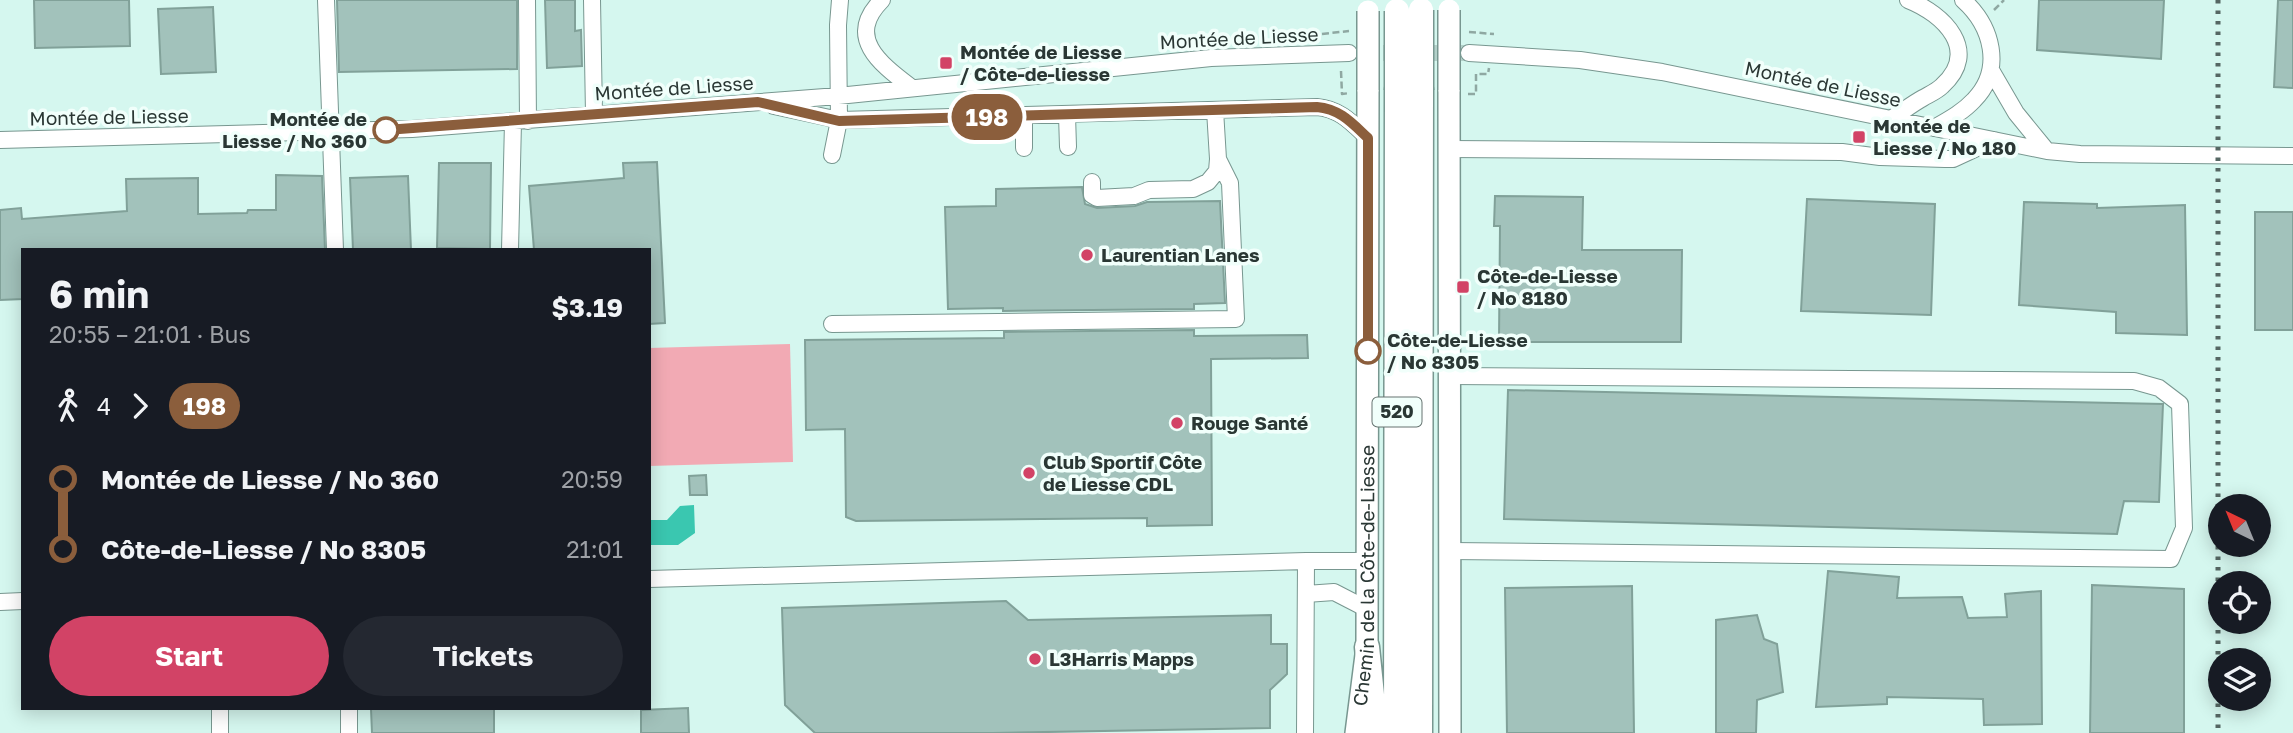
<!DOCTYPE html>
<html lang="en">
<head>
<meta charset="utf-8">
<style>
	:root { --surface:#171b24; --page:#242831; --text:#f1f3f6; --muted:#9ea1a6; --accent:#d24366 }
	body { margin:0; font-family:"Golos Text",sans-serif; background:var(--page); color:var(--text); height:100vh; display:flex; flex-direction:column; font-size:26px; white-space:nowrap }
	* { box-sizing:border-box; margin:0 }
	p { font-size:23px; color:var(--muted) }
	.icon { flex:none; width:38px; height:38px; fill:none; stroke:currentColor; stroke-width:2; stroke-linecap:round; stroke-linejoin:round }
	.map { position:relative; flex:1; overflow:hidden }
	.drawer { position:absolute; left:21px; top:248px; width:630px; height:462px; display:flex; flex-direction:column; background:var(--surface); border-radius:0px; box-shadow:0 4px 18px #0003 }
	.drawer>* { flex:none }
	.badge { padding:0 14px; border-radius:23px; font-size:24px; line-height:46px }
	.needle { width:46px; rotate:317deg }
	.controls { position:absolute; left:2208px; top:494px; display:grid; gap:14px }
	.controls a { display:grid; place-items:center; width:63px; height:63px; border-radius:50%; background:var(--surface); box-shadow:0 4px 18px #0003; font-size:35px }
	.map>.badge { position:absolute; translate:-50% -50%; box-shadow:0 0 0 4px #fff }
	.legs { display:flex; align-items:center; gap:10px; height:77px; padding:0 28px; font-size:23px }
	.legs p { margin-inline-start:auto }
	.head { display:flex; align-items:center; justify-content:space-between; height:119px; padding:0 28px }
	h1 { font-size:38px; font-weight:700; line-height:52px }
	.primary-button { display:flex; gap:14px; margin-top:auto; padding:14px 28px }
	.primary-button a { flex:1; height:80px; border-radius:42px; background:var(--accent); color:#fff; font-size:28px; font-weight:700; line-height:80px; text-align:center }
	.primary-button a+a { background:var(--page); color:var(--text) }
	ul { padding:0 28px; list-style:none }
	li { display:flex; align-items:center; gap:24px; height:70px; font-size:26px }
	li i { display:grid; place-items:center; width:10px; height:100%; margin:0 9px; background:currentColor }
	li i::after { content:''; width:18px; height:18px; margin:-9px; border:5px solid; border-radius:50%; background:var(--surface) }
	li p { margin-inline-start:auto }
	li:first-child i { background:linear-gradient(#0000 50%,currentColor 0) }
	li:last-child i { background:linear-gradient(currentColor 50%,#0000 0) }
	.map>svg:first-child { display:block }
	.green { fill:#f2aab4 }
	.water { fill:#3ac7b0 }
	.building { fill:#a2c2bb; stroke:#81a199; stroke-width:2 }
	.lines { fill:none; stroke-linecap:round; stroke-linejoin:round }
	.minor-tunnel { stroke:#b3d1ca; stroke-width:16; stroke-dasharray:16 8; stroke-linecap:butt }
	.minor-casing { stroke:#789790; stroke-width:18 }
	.major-casing { stroke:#789790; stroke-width:24 }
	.highway-casing { stroke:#789790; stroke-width:27 }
	.path { stroke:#8fa8a2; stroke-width:2.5; stroke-dasharray:7 3.5; stroke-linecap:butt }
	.minor { stroke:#fff; stroke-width:16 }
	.major { stroke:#fff; stroke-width:21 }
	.highway { stroke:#fff; stroke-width:24 }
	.rail { stroke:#556763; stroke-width:5; stroke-dasharray:3.5 7; stroke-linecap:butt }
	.major-bridge-casing { stroke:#789790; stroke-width:24; stroke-linecap:butt }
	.highway-bridge-casing { stroke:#789790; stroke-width:27; stroke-linecap:butt }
	.major-bridge { stroke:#fff; stroke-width:21 }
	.highway-bridge { stroke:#fff; stroke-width:24 }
	.line-1-casing { stroke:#fff; stroke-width:16 }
	.line-1 { stroke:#8b5e3c; stroke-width:10 }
	.poi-dot { fill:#d24366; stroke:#f1fffb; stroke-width:2.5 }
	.stop-1-dot { fill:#fff; stroke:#8b5e3c; stroke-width:3.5 }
	.labels { text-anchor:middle; stroke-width:7; stroke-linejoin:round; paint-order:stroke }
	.shield { fill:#f1fffb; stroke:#667370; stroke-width:2 }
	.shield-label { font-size:18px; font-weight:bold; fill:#2a3734 }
	.street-label { font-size:19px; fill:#2a3734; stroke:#f1fffb }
	.poi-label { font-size:19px; font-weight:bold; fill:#2a3734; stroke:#f1fffb; text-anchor:start }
	.stop-label { font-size:19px; font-weight:bold; fill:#2a3734; stroke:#f1fffb; text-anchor:end }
</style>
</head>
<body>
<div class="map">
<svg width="2293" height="733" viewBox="0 0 2293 733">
	<rect width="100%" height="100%" fill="#d5f7ef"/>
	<path class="green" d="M790 344 793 462 649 466V348Z"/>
	<path class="water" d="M694 505 695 533 678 545H649V520H667L680 506Z"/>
	<path class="building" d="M34 0H129L130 46 35 48Z
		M337 0H517V69L339 72Z
		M545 0H575V31L581 30 582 66 547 68Z
		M2039 0H2164L2161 59 2037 50Z
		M2278 0H2293V88L2274 87Z
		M213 7 216 72 161 74 158 9Z
		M657 162 665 323 649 324V250H534L529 186 624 178 623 163Z
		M439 163H491L490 249 437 248Z
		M276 175 322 176 325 250H23V299L0 300V210L21 208 22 219 127 211 126 179 198 178V214L247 213 248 210H276Z
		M408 176 411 250H353L350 178Z
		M1082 187 1085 204 1097 208 1135 206 1147 202 1220 201 1225 303 1194 304V309L1003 311V308L948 309 945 207 996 206V189Z
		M1495 196 1583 197 1582 250H1682L1681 342H1499L1500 226H1494Z
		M1807 199 1935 204 1931 315 1801 311Z
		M2024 202 2097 204V208L2185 205 2187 335 2116 333V312L2019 305Z
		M2255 212H2293V330H2255Z
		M1194 330V336L1307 335 1308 358 1211 359 1212 525 1147 526V518L856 521 846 517 845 429 806 430 805 340 1004 338V332Z
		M1508 390 2163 404 2159 502 2124 501 2117 534 1504 519Z
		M706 475 707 495H690L689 476Z
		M1828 571 1899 577 1897 598 1962 597 1968 618 2007 617 2005 594 2041 591 2042 724 1984 725 1983 699 1887 697V704L1816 707Z
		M2092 585 2184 589V733H2090Z
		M1632 586 1634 733H1507L1505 588Z
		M1006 601 1028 620 1271 615V644H1287V674L1270 690V728L993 733H815L785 705 782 608Z
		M1757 615 1764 639 1777 644 1783 692 1757 700 1756 733H1716V620Z
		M688 708 689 733H641V710Z
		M371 709H494V733H372Z"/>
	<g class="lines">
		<path class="minor-tunnel" d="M1359 53H1469"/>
		<g class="minor-casing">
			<path id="minor" d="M326 0 335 250
				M527 0 528 121
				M592 0 594 114
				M882 0C844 38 882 65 912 88
				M1469 53 1580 60 1662 72 2047 151 2080 154 2293 156
				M1991 70 2016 113 2047 151
				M774 106 839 120 1317 107C1340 109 1352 123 1368 138
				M1067 115 1068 147
				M1891 119C1902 112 1912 104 1923 98 1930 94 1937 91 1942 86 1981 51 1944 14 1908 0
				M1934 128C1948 120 1963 112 1974 100 2004 69 1992 26 1963 0
				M0 140 412 129 838 96 1211 58 1349 53
				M1024 148V116
				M1449 149 1842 152 1880 157 1945 159H1953L1994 140
				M832 155 839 120 838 25 840 0
				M1092 182V195L1097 198 1134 196 1149 190 1193 189 1208 182 1217 171 1218 159 1215 110
				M510 250 513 122
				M832 324 1236 319 1230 183 1218 159
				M1449 376 2134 381 2159 388 2180 404 2184 528 2171 559 1450 551
				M649 579 1306 561H1367
				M1306 594 1334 592 1367 609
				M0 602 23 601
				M220 709V733
				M349 709V733
				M1305 733 1306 561"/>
		</g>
		<g class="major-casing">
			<g id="major">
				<path d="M1449 90 1450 733"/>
				<path id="s1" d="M1356 733 1367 647 1368 90"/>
			</g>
		</g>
		<g class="highway-casing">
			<path id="highway" d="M1367 647 1376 733
				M1396 733 1397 90
				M1420 733 1421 90"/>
		</g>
		<path class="path" d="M1994 10 2004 0
			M1469 32 1494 34
			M1322 34 1349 31
			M1341 71 1342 94 1350 93
			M1468 94H1476V74H1488L1489 68"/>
		<use href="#minor" class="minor"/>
		<use href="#major" class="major"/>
		<use href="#highway" class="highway"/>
		<path class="rail" d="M2218 0V733"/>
		<g class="major-bridge-casing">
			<path id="major-bridge" d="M1368 90V11
				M1449 90V10"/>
		</g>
		<g class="highway-bridge-casing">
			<path id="highway-bridge" d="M1421 10V90
				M1397 90V11"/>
		</g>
		<use href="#major-bridge" class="major-bridge"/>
		<use href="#highway-bridge" class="highway-bridge"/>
	</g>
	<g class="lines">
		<g class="line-1-casing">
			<path id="line-1" d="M386 130 758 102 839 121 1317 107C1340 109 1352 123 1368 138V351"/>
		</g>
		<use href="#line-1" class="line-1"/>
	</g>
	<g class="poi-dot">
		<rect x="939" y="56" width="14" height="14" rx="3.5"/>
		<rect x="1852" y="130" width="14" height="14" rx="3.5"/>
		<circle cx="1087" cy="255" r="7"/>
		<rect x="1456" y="280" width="14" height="14" rx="3.5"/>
		<circle cx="1177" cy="423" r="7"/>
		<circle cx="1029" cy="473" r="7"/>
		<circle cx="1035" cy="659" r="7"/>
	</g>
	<g class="stop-1-dot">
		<circle cx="386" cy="130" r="12"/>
		<circle cx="1368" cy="351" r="12"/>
	</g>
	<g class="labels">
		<rect class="shield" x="1372.5" y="397.5" width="49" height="29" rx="5"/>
		<g class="shield-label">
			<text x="1397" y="418">520</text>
		</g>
		<g class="street-label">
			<text transform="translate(1239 38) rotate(-3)" y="7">Montée de Liesse</text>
			<text transform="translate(1823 84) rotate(12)" y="7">Montée de Liesse</text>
			<text transform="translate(674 88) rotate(-4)" y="7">Montée de Liesse</text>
			<text transform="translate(109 117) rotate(-1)" y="7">Montée de Liesse</text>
			<text dy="7" stroke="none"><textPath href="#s1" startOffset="158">Chemin de la Côte-de-Liesse</textPath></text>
		</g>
		<g class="poi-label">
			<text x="960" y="59">Montée de Liesse<tspan x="960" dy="22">/ Côte-de-liesse</tspan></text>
			<text x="1873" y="133">Montée de<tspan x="1873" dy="22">Liesse / No 180</tspan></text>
			<text x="1101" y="262">Laurentian Lanes</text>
			<text x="1477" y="283">Côte-de-Liesse<tspan x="1477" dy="22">/ No 8180</tspan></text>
			<text x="1191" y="430">Rouge Santé</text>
			<text x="1043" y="469">Club Sportif Côte<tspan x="1043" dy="22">de Liesse CDL</tspan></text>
			<text x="1049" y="666">L3Harris Mapps</text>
		</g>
		<g class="stop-label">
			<text x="367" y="126">Montée de<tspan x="367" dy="22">Liesse / No 360</tspan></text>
			<text x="1387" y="347" text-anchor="start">Côte-de-Liesse<tspan x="1387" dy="22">/ No 8305</tspan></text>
		</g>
	</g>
</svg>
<div class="controls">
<a><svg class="needle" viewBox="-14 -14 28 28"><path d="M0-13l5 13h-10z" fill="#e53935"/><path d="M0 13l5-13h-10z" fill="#9ea1a6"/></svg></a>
<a><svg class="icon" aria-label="locate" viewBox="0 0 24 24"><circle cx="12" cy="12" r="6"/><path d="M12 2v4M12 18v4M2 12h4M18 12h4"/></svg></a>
<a><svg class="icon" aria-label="layers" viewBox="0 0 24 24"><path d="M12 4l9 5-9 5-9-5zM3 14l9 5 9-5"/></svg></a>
</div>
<b class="badge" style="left:987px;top:117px;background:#8b5e3c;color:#fff">198</b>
<section class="drawer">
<div class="head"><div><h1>6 min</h1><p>20:55 – 21:01 · Bus</p></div><b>$3.19</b></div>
<div class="legs"><svg class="icon" aria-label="walk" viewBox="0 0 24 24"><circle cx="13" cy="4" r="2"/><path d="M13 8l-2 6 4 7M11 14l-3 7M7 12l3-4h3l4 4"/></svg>4<svg class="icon" aria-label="forward" viewBox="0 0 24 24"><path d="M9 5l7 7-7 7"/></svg><b class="badge" style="background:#8b5e3c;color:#fff">198</b></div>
<ul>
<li><i style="color:#8b5e3c"></i><b>Montée de Liesse / No 360</b><p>20:59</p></li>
<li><i style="color:#8b5e3c"></i><b>Côte-de-Liesse / No 8305</b><p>21:01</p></li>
</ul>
<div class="primary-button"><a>Start</a><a>Tickets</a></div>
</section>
</div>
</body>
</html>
